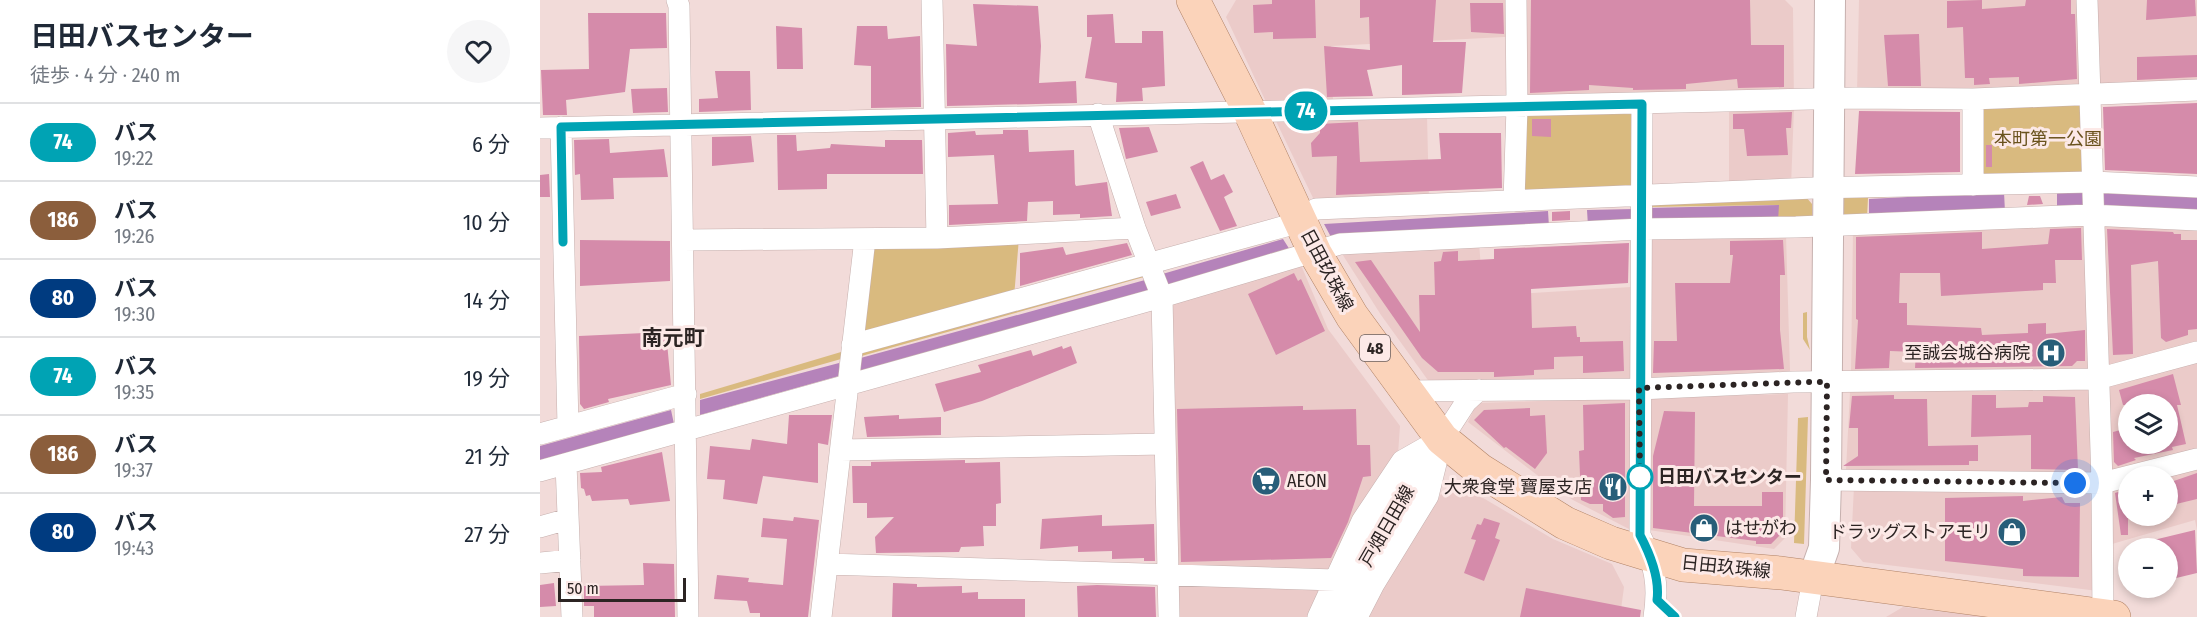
<!DOCTYPE html>
<html lang="ja">
<head>
<meta charset="utf-8">
<style>
	:root { --surface:#fff; --page:#f6f6f7; --text:#1f2937; --muted:#747a83; --line:#e0e1e3 }
	body { margin:0; font-family:"Fira Sans Condensed","Noto Sans JP",sans-serif; background:var(--page); color:var(--text); height:100vh; display:flex; flex-direction:column; font-size:22px; white-space:nowrap }
	* { box-sizing:border-box; margin:0 }
	p { font-size:20px; color:var(--muted) }
	.icon { flex:none; width:33px; height:33px; fill:none; stroke:currentColor; stroke-width:2; stroke-linecap:round; stroke-linejoin:round }
	.map { position:relative; flex:1; overflow:hidden }
	.details { display:flex; flex-direction:column; background:var(--surface); width:540px }
	.details>* { flex:none }
	.badge { padding:0 12px; border-radius:20px; font-size:21px; line-height:39px }
	.tools { position:absolute; left:1578px; top:394px; display:grid; gap:12px }
	.tools a { display:grid; place-items:center; width:60px; height:60px; border-radius:50%; background:var(--surface); box-shadow:0 3px 9px #0003; font-size:30px }
	.scale { position:absolute; left:18px; bottom:15px; width:128px; box-sizing:border-box; padding-left:6px; border:3px solid #2c2423; border-top:0; font-size:16px; line-height:21px; white-space:nowrap; color:#2c2423; -webkit-text-stroke:4px #fce9e7; paint-order:stroke }
	.you { position:absolute; width:30px; height:30px; margin:-15px; border:4px solid #fff; border-radius:50%; background:#1a73e8; box-shadow:0 0 0 9px #1a73e833 }
	.map>.badge { position:absolute; translate:-50% -50%; box-shadow:0 0 0 3px #fff }
	.round { display:grid; place-items:center; flex:none; width:63px; height:63px; border-radius:32px; background:var(--page) }
	.summary { display:flex; align-items:center; justify-content:space-between; height:102px; padding:0 30px }
	h1 { font-size:28px; font-weight:700; line-height:45px }
	ul { padding:0; list-style:none }
	li { display:flex; align-items:center; gap:18px; height:78px; padding:0 30px; border-top:2px solid var(--line) }
	li div { flex:1 }
	li b { display:block; font-size:22px }
	li em { font-style:normal }
	li .badge { min-width:66px; font-weight:700; text-align:center }
	main { display:flex; flex:1; min-height:0 }
	.map>svg:first-child { display:block }
	.built { fill:#ebcbc9; fill-rule:evenodd }
	.green { fill:#d9ba7f }
	.water { fill:#b583ba }
	.building { fill:#d58baa }
	.lines { fill:none; stroke-linecap:round; stroke-linejoin:round }
	.lane-casing { stroke:#c6b0ae; stroke-width:12 }
	.street-casing { stroke:#c6b0ae; stroke-width:22 }
	.secondary-casing { stroke:#c6b0ae; stroke-width:32 }
	.primary-casing { stroke:#b18367; stroke-width:34 }
	.lane { stroke:#fff; stroke-width:10 }
	.street { stroke:#fff; stroke-width:21 }
	.secondary { stroke:#fff; stroke-width:30 }
	.primary { stroke:#fbd3ba; stroke-width:33 }
	.line-casing { stroke:#fff; stroke-width:14 }
	.line { stroke:#00a3b4; stroke-width:9 }
	.walk { stroke:#2c2423; stroke-width:6; stroke-dasharray:0 10.8 }
	.stop-dot { fill:#fff; stroke:#00a3b4; stroke-width:3 }
	.labels { text-anchor:middle; stroke-width:6; stroke-linejoin:round; paint-order:stroke }
	.shield { fill:#fce9e7; stroke:#6a5f5e; stroke-width:1.5 }
	.shield-label { font-size:16px; font-weight:bold; fill:#2c2423 }
	.park-label { font-size:18px; fill:#69511c; stroke:#fce9e7 }
	.street-label { font-size:18px; fill:#2c2423; stroke:#fce9e7 }
	.poi-label { font-size:18px; fill:#2c2423; stroke:#fce9e7; text-anchor:end }
	.stop-label { font-size:18px; font-weight:bold; fill:#2c2423; stroke:#fce9e7; text-anchor:start }
	.quarter-label { font-size:21px; font-weight:bold; fill:#2c2423; stroke:#fce9e7 }
</style>
</head>
<body>
<main>
<section class="details">
<div class="summary"><div><h1>日田バスセンター</h1><p>徒歩 · 4 分 · 240 m</p></div><a class="round"><svg class="icon" aria-label="heart" viewBox="0 0 24 24"><path d="M12 20l-8-8c-3-5 5-10 8-4 3-6 11-1 8 4z"/></svg></a></div>
<ul>
<li><span class="badge" style="background:#00a3b4;color:#fff">74</span><div><b>バス</b><p>19:22</p></div><em>6 分</em></li>
<li><span class="badge" style="background:#8b5e3c;color:#fff">186</span><div><b>バス</b><p>19:26</p></div><em>10 分</em></li>
<li><span class="badge" style="background:#003b80;color:#fff">80</span><div><b>バス</b><p>19:30</p></div><em>14 分</em></li>
<li><span class="badge" style="background:#00a3b4;color:#fff">74</span><div><b>バス</b><p>19:35</p></div><em>19 分</em></li>
<li><span class="badge" style="background:#8b5e3c;color:#fff">186</span><div><b>バス</b><p>19:37</p></div><em>21 分</em></li>
<li><span class="badge" style="background:#003b80;color:#fff">80</span><div><b>バス</b><p>19:43</p></div><em>27 分</em></li>
</ul>
</section>
<div class="map">
<svg width="1657" height="617" viewBox="0 0 1657 617">
	<rect width="100%" height="100%" fill="#f2dbd9"/>
	<path class="built" d="M696 0H1245L1253 8 1254 108 1251 186 1189 187V95L983 98V36L791 46 793 101 727 104 686 17Z
		M1319 0H1539V85L1317 93Z
		M1549 0H1657V88L1554 92Z
		M887 116 889 198 775 202 735 119Z
		M1546 220 1548 369 1311 371 1313 230Z
		M1561 223 1657 225V345L1564 367Z
		M1246 235 1250 371 1106 380 1108 238Z
		M939 242 943 296 1091 287 1090 379 890 383 841 315 799 249Z
		M761 265 788 329 860 426 858 454 770 617H637L630 304Z
		M1657 360V451L1565 477 1560 385ZM1588 405H1628V444H1588Z
		M1555 387 1560 480 1306 470 1310 392Z
		M1248 394 1245 538 1234 549 1109 530 1106 398Z
		M1091 398 1089 529 1033 500 1001 478 928 422 937 403Z
		M1657 466V530L1655 520 1572 544 1570 488 1588 483V516H1628V477Z
		M1314 486 1550 490 1558 591 1323 562 1311 548Z
		M926 488 1013 539 1072 564 1084 587 1080 617H826L842 586 903 491Z
		M1363 607 1449 617H1346Z"/>
	<path class="green" d="M1548 101 1545 175 1440 179 1438 105Z
		M1089 112 1094 114 1097 186 987 196 982 189V117L988 114Z
		M1465 191 1328 198 1327 217 1304 223 1295 204 1303 195Z
		M1266 197 1272 204V220L1238 221V205L1106 207 1107 199Z
		M479 238 474 297 320 339 334 247Z
		M601 272 604 277 318 357 319 350Z
		M1267 312V337L1270 350 1263 339V313Z
		M301 352V359L160 399V394Z
		M1268 417 1264 544 1254 543 1258 418Z"/>
	<path class="water" d="M1550 191 1548 207 1517 208V193Z
		M1562 191 1657 196V212L1562 207Z
		M1464 192 1465 212 1329 216V199Z
		M1239 205 1238 221 1106 225V208Z
		M1094 209V225L1048 226 1047 210Z
		M1008 211 1009 227 791 237 784 224Z
		M743 239 750 250 626 288 619 275Z
		M605 280 609 290 318 374 317 359Z
		M299 363V376L160 415V400Z
		M131 410 134 424 0 460V446Z"/>
	<path class="building" d="M732 0H775L776 38 733 39V32L714 33 713 5 732 4Z
		M820 0H896L893 42H926L922 93 862 95V65L827 70 833 96 787 97 784 46 830 50 829 17 820 18Z
		M991 0H1210L1211 45H1244V87L1198 88 1197 79 1146 84V89L1093 90V88L1049 85V90L990 93Z
		M1442 0V9L1485 6 1486 0H1531V14H1535L1537 79 1479 84V77L1449 78 1450 84 1434 85V78H1425L1423 27 1407 28V1Z
		M1607 0H1655L1656 16 1606 20Z
		M930 3H963L964 34 931 32Z
		M433 4 498 6 501 46 499 83 536 81 537 103 407 106 406 44 437 46Z
		M48 13H126L127 48 90 49 85 92 26 100 27 115H3L1 70 49 69Z
		M573 14 575 43H602V31H623L625 86 602 88 603 101 576 102 577 83 545 78 552 37H547V15Z
		M236 26 262 28 263 69H237Z
		M317 26H347L348 39 380 36 381 107 331 108V66L314 65Z
		M1379 34 1381 86H1348L1344 35Z
		M1657 55V77L1597 80V57Z
		M175 71H210L211 110 159 112V99L178 98Z
		M127 88 128 112 93 113 91 89Z
		M1657 103V174L1565 170 1563 107Z
		M1319 111 1420 112V172L1315 174Z
		M1252 112 1251 128H1246L1248 155 1207 156 1204 129H1193V114Z
		M992 119H1011V137L992 136Z
		M818 122 820 162 901 159 899 133H961L962 188 796 195 797 156 772 157 771 143 780 133V124Z
		M609 127 618 152 586 159 579 128Z
		M463 130H488L489 152 534 150 535 184 536 186 567 182 572 216 540 218V214L513 215V201L488 202 487 221 409 225V205L458 204 454 155 408 157V133L435 131 436 135 463 134Z
		M237 135H256L257 151 290 148 291 144 345 147V140H382L383 174H287V189L238 190Z
		M211 136 214 162 172 166V137Z
		M69 139 70 153 124 149 128 177 73 178 74 199 41 200 40 174 35 175 34 140Z
		M1446 145H1452V167H1446Z
		M663 161 671 180 684 174 693 192 684 197 697 226 680 231 650 167Z
		M9 174 10 197H0V175Z
		M636 194 641 208 611 216 606 202Z
		M1489 196H1500L1503 204 1487 205Z
		M1030 211V220L1012 221V212Z
		M1541 228 1542 260H1515L1516 283H1503V290L1401 296 1400 273H1360L1359 303H1367V325L1441 328 1442 335 1488 333V324L1506 323V334L1545 330V361H1537L1532 366 1375 368 1376 352 1350 351 1349 368 1315 369 1318 320 1316 319V237L1442 232V249L1508 244 1510 229Z
		M1567 229 1633 232 1634 234H1641V240H1657V329L1648 330V335L1626 342 1621 338 1618 261 1591 265 1593 354 1573 355Z
		M40 240 130 241V281L40 286Z
		M1243 240 1245 275H1240V330L1244 369 1113 373 1114 341H1137L1135 283H1190L1193 255H1190V241Z
		M587 243 592 255 480 286V253L523 247 526 255Z
		M1089 243 1088 283 991 289 992 328 1036 326 1037 337H1040V342L1083 341 1084 371 1043 373V356L1014 357V369L994 370V375L954 377V372H898L882 358 815 262 831 260 880 332 879 295H895L894 262 901 261 903 252 918 251V261L954 259V249Z
		M754 273 758 281 761 279 785 331 736 355 708 294Z
		M126 332 131 385 68 399 69 402 44 409 40 404 39 336Z
		M522 346 523 349 531 346 537 363 442 401 404 412 395 384 441 372 438 365 491 350 493 356Z
		M1633 374 1641 405H1637L1646 444 1632 447 1633 450 1594 458 1596 460 1578 466 1574 462 1573 432 1588 428V444H1628V405H1583L1579 390Z
		M1354 395V399H1387L1388 446 1438 445V461H1429V465L1303 466 1318 456V428H1309L1312 396Z
		M1432 395H1456V408L1488 407 1489 402H1503V396L1535 397 1538 470 1491 469V435L1431 437Z
		M1085 403V517L1073 518 1063 511V504H1050L1041 500 1039 451 1044 450 1043 405Z
		M763 406V410L816 409 817 445H830L831 476 823 477 808 522 791 558 641 562 637 409Z
		M990 408V416L1005 415 1007 453 995 469 966 447 964 448 934 420 944 410Z
		M1124 411 1155 412 1154 506H1222V492H1243V532L1231 544H1216V541L1113 528V456Z
		M249 415H292L288 445 278 443V483L223 476 217 504 183 499 185 480 167 479 170 446 210 450 212 439 247 444Z
		M359 415V419L401 417V435L327 437 324 417Z
		M122 452 130 501 90 505 88 499 52 501 50 495 46 496 44 489 41 488 40 473 62 472 61 467Z
		M425 460V463L460 462 461 503 456 504V526H443L444 546 421 547 419 552 336 553 335 537 354 517 327 518V503H313L312 466H331V462Z
		M1657 473V499L1628 506V483Z
		M1588 489V535H1581L1575 493Z
		M1483 496V501L1522 497 1525 503H1540L1539 577 1483 576V569L1405 561V498Z
		M562 515V526L614 524 615 561H604V558L572 559V551L538 552V546L500 549 502 519Z
		M254 517 279 520 268 617H220V613H210L207 601 174 599 177 575 209 578 208 582 243 585 247 539 221 537 223 518 253 521Z
		M944 518 960 523 955 538 960 540 944 581 924 573 936 540 931 539 937 524 941 525Z
		M1655 530 1657 573 1628 580V549H1597V544Z
		M103 563 134 564 135 617H54V606H44V586L104 585Z
		M14 583 16 606 0 607V585Z
		M353 583 377 584V587L422 586V593L438 592V599H485V617H352Z
		M557 585 615 587 616 617H538L537 586Z
		M986 588 1101 610 1100 617H980Z"/>
	<g class="lines">
		<g class="lane-casing">
			<path id="lane" d="M1117 600 1135 617"/>
		</g>
		<g class="street-casing">
			<path id="street" d="M137 0 139 6 148 617
				M392 0 397 238
				M1547 0 1562 483 1563 617
				M1433 99V185
				M1102 104 1100 535C1115 564 1119 585 1114 617
				M558 114 595 228 622 297 629 617
				M21 127 28 426
				M0 128 1315 98 1433 99 1657 90
				M974 201 977 107 976 0
				M143 240 397 238 595 228
				M312 345 746 226 776 209 1274 188 1553 182 1657 187
				M866 391 1099 389 1253 382 1557 379 1657 352
				M0 434 146 394
				M301 450 624 444
				M26 464 32 617
				M0 471 622 297 800 244 1101 229 1256 227 1550 215 1657 220
				M1286 480 1562 483 1657 459
				M0 527 28 519
				M0 563 30 560
				M287 564 795 580
				M281 617 325 239
				M778 617 822 521 862 461 899 440
				M817 617 834 584 888 496 902 439 926 402 939 390
				M1266 617 1273 579"/>
		</g>
		<g class="secondary-casing">
			<path id="secondary" d="M1273 579 1284 548 1286 480 1290 0
				M797 617 849 520 902 439"/>
		</g>
		<g class="primary-casing">
			<path id="primary" d="M653 0 710 112 775 253 812 316 902 439 940 470 1025 523 1071 543 1143 565 1241 573 1574 617"/>
		</g>
		<use href="#lane" class="lane"/>
		<use href="#street" class="street"/>
		<use href="#secondary" class="secondary"/>
		<use href="#primary" class="primary"/>
	</g>
	<g class="lines">
		<g class="line-casing">
			<path id="line" d="M23 242 21 127 1102 104 1100 535C1110 554 1120 578 1117 600L1135 617"/>
		</g>
		<use href="#line" class="line"/>
		<path class="walk" d="M1100 477 1099 388 1270 382H1287L1286 480 1535 483"/>
	</g>
	<defs>
		<g id="hospital-disc" transform="scale(1.5)"><circle r="9.5" fill="#285e79" stroke="#fce9e7"/><path d="M-5-5h3v3.5h4V-5h3V5h-3V1.5h-4V5h-3Z" fill="#fff"/></g>
		<g id="supermarket-disc" transform="scale(1.5)"><circle r="9.5" fill="#285e79" stroke="#fce9e7"/><path d="M-6-5.5h2.5l.6 2H6L4.5 2H-2.5L-4.4-4H-6ZM-1.5 3.2a1.3 1.3 0 1 0 .1 0ZM3 3.2a1.3 1.3 0 1 0 .1 0Z" fill="#fff"/></g>
		<g id="restaurant-disc" transform="scale(1.5)"><circle r="9.5" fill="#285e79" stroke="#fce9e7"/><path d="M-5-6h1v4h1v-4h1v4h1v-4h1v5L-1.5 .5V6h-2V.5L-5-1ZM5-6V6H3V1.5H1.5Q1.5-4 5-6Z" fill="#fff"/></g>
		<g id="shop-disc" transform="scale(1.5)"><circle r="9.5" fill="#285e79" stroke="#fce9e7"/><path d="M-5-2.5h2.3a2.7 3.5 0 0 1 5.4 0H5L5.5 6h-11ZM-1.5-2.5h3a1.5 2.3 0 0 0-3 0Z" fill="#fff"/></g>
	</defs>
	<g fill-rule="evenodd">
		<use href="#hospital-disc" x="1511" y="353"/>
		<use href="#supermarket-disc" x="726" y="481"/>
		<use href="#restaurant-disc" x="1073" y="487"/>
		<use href="#shop-disc" x="1164" y="528"/>
		<use href="#shop-disc" x="1472" y="532"/>
	</g>
	<circle class="stop-dot" cx="1100" cy="477" r="12"/>
	<g class="labels">
		<rect class="shield" x="820" y="335" width="30" height="26" rx="4.5"/>
		<g class="shield-label">
			<text x="835" y="354">48</text>
		</g>
		<g class="park-label">
			<text x="1508" y="145">本町第一公園</text>
		</g>
		<g class="street-label">
			<text transform="translate(787 270) rotate(62)" y="6">日田玖珠線</text>
			<text transform="translate(847 526) rotate(-60)" y="6">戸畑日田線</text>
			<text transform="translate(1186 567) rotate(6)" y="6">日田玖珠線</text>
		</g>
		<g class="poi-label">
			<text x="1490" y="359">至誠会城谷病院</text>
			<text x="747" y="487" text-anchor="start">AEON</text>
			<text x="1052" y="493">大衆食堂 寶屋支店</text>
			<text x="1185" y="534" text-anchor="start">はせがわ</text>
			<text x="1451" y="538">ドラッグストアモリ</text>
		</g>
		<g class="stop-label">
			<text x="1118" y="483">日田バスセンター</text>
		</g>
		<g class="quarter-label">
			<text x="133" y="345">南元町</text>
		</g>
	</g>
</svg>
<div class="tools">
<a><svg class="icon" aria-label="layers" viewBox="0 0 24 24"><path d="M12 4l9 5-9 5-9-5zM3 14l9 5 9-5"/></svg></a>
<a>+</a>
<a>−</a>
</div>
<div class="scale">50 m</div>
<div class="you" style="left:1535px;top:483px"></div>
<b class="badge" style="left:766px;top:111px;background:#00a3b4;color:#fff">74</b>
</div>
</main>
</body>
</html>
